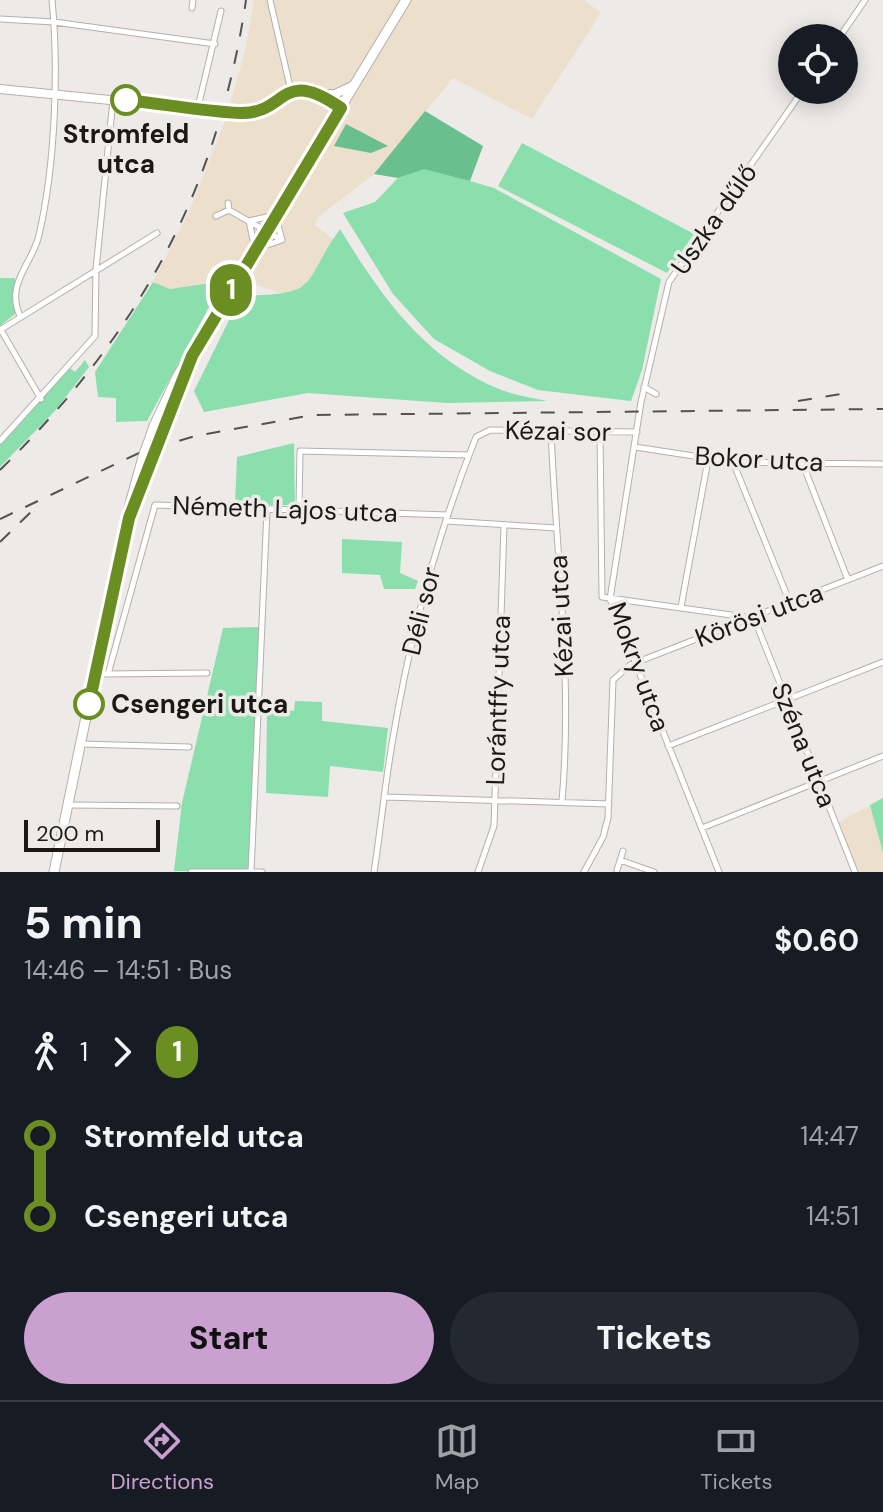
<!DOCTYPE html>
<html lang="en">
<head>
<meta charset="utf-8">
<style>
	:root { --surface:#171b24; --page:#242831; --text:#f1f3f6; --muted:#9ea1a6; --line:#363941; --accent:#caa0d0 }
	body { margin:0; font-family:"DM Sans",sans-serif; background:var(--page); color:var(--text); height:100vh; display:flex; flex-direction:column; font-size:30px; white-space:nowrap }
	* { box-sizing:border-box; margin:0 }
	p { font-size:26px; color:var(--muted) }
	.icon { flex:none; width:44px; height:44px; fill:none; stroke:currentColor; stroke-width:2; stroke-linecap:round; stroke-linejoin:round }
	.map { position:relative; height:872px; overflow:hidden }
	.details { display:flex; flex-direction:column; background:var(--surface); flex:1 }
	.details>* { flex:none }
	.badge { padding:0 16px; border-radius:26px; font-size:28px; line-height:52px }
	.buttons { position:absolute; left:778px; top:24px; display:grid; gap:16px }
	.buttons a { display:grid; place-items:center; width:80px; height:80px; border-radius:50%; background:var(--surface); box-shadow:0 4px 20px #0003; font-size:40px }
	.scale { position:absolute; left:24px; bottom:20px; width:136px; box-sizing:border-box; padding-left:8px; border:4px solid #1a1918; border-top:0; font-size:22px; line-height:28px; white-space:nowrap; color:#1a1918; -webkit-text-stroke:6px #edeae8; paint-order:stroke }
	.map>.badge { position:absolute; translate:-50% -50%; box-shadow:0 0 0 4px #fff }
	.legs { display:flex; align-items:center; gap:12px; height:88px; padding:0 24px; font-size:26px }
	.legs p { margin-inline-start:auto }
	.summary { display:flex; align-items:center; justify-content:space-between; height:136px; padding:0 24px }
	h1 { font-size:44px; font-weight:800; line-height:60px }
	.primary-button { display:flex; gap:16px; margin-top:auto; padding:16px 24px }
	.primary-button a { flex:1; height:92px; border-radius:48px; background:var(--accent); color:#111; font-size:32px; font-weight:800; line-height:92px; text-align:center }
	.primary-button a+a { background:var(--page); color:var(--text) }
	ul { padding:0 24px; list-style:none }
	li { display:flex; align-items:center; gap:28px; height:80px; font-size:30px }
	li i { display:grid; place-items:center; width:12px; height:100%; margin:0 10px; background:currentColor }
	li i::after { content:''; width:20px; height:20px; margin:-10px; border:6px solid; border-radius:50%; background:var(--surface) }
	li p { margin-inline-start:auto }
	li:first-child i { background:linear-gradient(#0000 50%,currentColor 0) }
	li:last-child i { background:linear-gradient(currentColor 50%,#0000 0) }
	.tabs { display:flex; justify-content:space-around; align-items:center; height:112px; border-top:2px solid var(--line); background:var(--surface); font-size:22px; color:var(--muted) }
	.tabs a { display:grid; justify-items:center; gap:4px }
	.tabs .active { color:var(--accent) }
	.map>svg:first-child { display:block }
	.industrial { fill:#ecdfcb }
	.green { fill:#8adfad }
	.forest { fill:#6abf8e }
	.lines { fill:none; stroke-linecap:round; stroke-linejoin:round }
	.street-casing { stroke:#b3b0ae; stroke-width:7 }
	.secondary-casing { stroke:#b3b0ae; stroke-width:10 }
	.primary-casing { stroke:#b3b0ae; stroke-width:11 }
	.street { stroke:#fff; stroke-width:5 }
	.secondary { stroke:#fff; stroke-width:8 }
	.primary { stroke:#fff; stroke-width:9 }
	.rail { stroke:#545351; stroke-width:2; stroke-dasharray:14 14; stroke-linecap:butt }
	.primary-bridge-casing { stroke:#b3b0ae; stroke-width:11; stroke-linecap:butt }
	.primary-bridge { stroke:#fff; stroke-width:9 }
	.line-1-casing { stroke:#fff; stroke-width:18 }
	.line-1 { stroke:#6b8e23; stroke-width:12 }
	.stop-1-dot { fill:#fff; stroke:#6b8e23; stroke-width:4 }
	.labels { text-anchor:middle; stroke-width:7; stroke-linejoin:round; paint-order:stroke }
	.stop-label { font-size:26px; font-weight:bold; fill:#1a1918; stroke:#edeae8 }
	.street-label { font-size:26px; fill:#1a1918; stroke:#edeae8 }
</style>
</head>
<body>
<div class="map">
<svg width="883" height="872" viewBox="0 0 883 872">
	<rect width="100%" height="100%" fill="#edeae8"/>
	<path class="industrial" d="M254 0H584L601 13 532 119 453 78 374 174 317 218 315 225 335 240 314 278 288 295 245 281 170 289 153 282 188 214 225 121 245 51Z
		M870 805 883 853V872H856L836 824Z"/>
	<path class="green" d="M522 143 694 234 667 273 498 186Z
		M425 168 494 188 661 279 642 370 631 401 538 390 490 371 434 339 393 294 343 213 375 202 398 178Z
		M340 229C381 296 424 358 499 389 514 395 532 398 548 401L447 403 308 393 204 412 194 391 241 296C322 294 300 286 340 229Z
		M0 278H15V314L0 326Z
		M153 282 170 289 218 282 214 298 147 421 116 422V398L98 397 95 372Z
		M85 360 89 367 54 412 0 467V444L70 368 75 372Z
		M294 443 295 505H235L237 457Z
		M342 539 402 542 400 573 418 581 415 589H384L380 575 342 573Z
		M259 627 251 872 174 871 182 803 223 628Z
		M295 701 322 702V721L388 728 383 772 330 766 328 797 266 793 267 709 294 711Z
		M883 798V853L870 805Z"/>
	<path class="forest" d="M425 111 483 146 470 181 424 169 398 178 374 174Z
		M346 124 388 146 371 153 334 146Z"/>
	<g class="lines">
		<g class="street-casing">
			<path id="street" d="M270 0 291 91
				M192 8 193 0
				M0 19 54 22 215 44
				M839 38 865 0
				M198 107 221 11
				M228 203 229 210 280 239
				M275 215 282 240 255 249 249 221Z
				M216 216 229 210
				M20 316C5 283 33 263 39 235 55 166 59 71 52 0
				M0 330 157 233
				M1 330 41 399
				M644 387 656 394
				M551 431C556 554 573 678 562 801
				M600 432 602 597 753 618
				M0 441 95 336 96 269 113 100
				M635 447 733 462 883 464
				M733 462 790 603
				M802 462 848 580
				M299 509 300 451 469 455
				M446 521 556 528
				M681 607 708 460
				M754 618 855 872
				M108 674 155 505 448 515
				M94 679 103 674 207 673
				M82 744 189 747
				M668 746 883 662
				M386 797 609 804
				M69 805 177 806
				M702 828 883 756
				M620 860 654 872
				M617 870 623 851
				M191 872H262
				M251 872 267 510
				M374 872C381 828 385 782 393 738 410 636 438 533 476 437L490 430 637 432
				M478 872 494 826 504 526
				M584 872 603 837 608 818 613 680 630 665 883 566
				M719 872 610 599 641 402 669 282 803 90"/>
		</g>
		<g class="secondary-casing">
			<path id="secondary" d="M0 89 240 113C290 110 282 67 341 108
				M325 94H335L354 85"/>
		</g>
		<g class="primary-casing">
			<path id="primary" d="M164 423 188 367
				M154 426 178 375 406 0
				M137 500 152 454
				M54 872 130 504 143 457"/>
		</g>
		<use href="#street" class="street"/>
		<use href="#secondary" class="secondary"/>
		<use href="#primary" class="primary"/>
		<path class="rail" d="M798 401 853 392
			M0 470C137 336 218 191 246 0
			M0 519 139 453 195 436 313 415 883 409
			M0 542 37 506"/>
		<g class="primary-bridge-casing">
			<path id="primary-bridge" d="M152 454 164 423
				M143 457 154 426"/>
		</g>
		<use href="#primary-bridge" class="primary-bridge"/>
	</g>
	<g class="lines">
		<g class="line-1-casing">
			<path id="line-1" d="M89 704 129 518 192 356 341 108C279 65 288 115 239 113 201 111 163 104 126 100"/>
		</g>
		<use href="#line-1" class="line-1"/>
	</g>
	<g class="stop-1-dot">
		<circle cx="126" cy="100" r="14"/>
		<circle cx="89" cy="704" r="14"/>
	</g>
	<g class="labels">
		<g class="stop-label">
			<text x="126" y="143">Stromfeld<tspan x="126" dy="30">utca</tspan></text>
			<text x="111" y="713" text-anchor="start">Csengeri utca</text>
		</g>
		<g class="street-label">
			<text transform="translate(714 219) rotate(-55)" y="9">Uszka dűlő</text>
			<text transform="translate(558 431) rotate(1)" y="9">Kézai sor</text>
			<text transform="translate(759 459) rotate(3)" y="9">Bokor utca</text>
			<text transform="translate(285 509) rotate(2)" y="9">Németh Lajos utca</text>
			<text transform="translate(421 611) rotate(-76)" y="9">Déli sor</text>
			<text transform="translate(759 615) rotate(-21)" y="9">Körösi utca</text>
			<text transform="translate(561 616) rotate(-93)" y="9">Kézai utca</text>
			<text transform="translate(639 667) rotate(70)" y="9">Mokry utca</text>
			<text transform="translate(498 700) rotate(-88)" y="9">Lorántffy utca</text>
			<text transform="translate(804 745) rotate(68)" y="9">Széna utca</text>
		</g>
	</g>
</svg>
<div class="buttons">
<a><svg class="icon" aria-label="locate" viewBox="0 0 24 24"><circle cx="12" cy="12" r="6"/><path d="M12 2v4M12 18v4M2 12h4M18 12h4"/></svg></a>
</div>
<div class="scale">200 m</div>
<b class="badge" style="left:231px;top:290px;background:#6b8e23;color:#fff">1</b>
</div>
<section class="details">
<div class="summary"><div><h1>5 min</h1><p>14:46 – 14:51 · Bus</p></div><b>$0.60</b></div>
<div class="legs"><svg class="icon" aria-label="walk" viewBox="0 0 24 24"><circle cx="13" cy="4" r="2"/><path d="M13 8l-2 6 4 7M11 14l-3 7M7 12l3-4h3l4 4"/></svg>1<svg class="icon" aria-label="forward" viewBox="0 0 24 24"><path d="M9 5l7 7-7 7"/></svg><b class="badge" style="background:#6b8e23;color:#fff">1</b></div>
<ul>
<li><i style="color:#6b8e23"></i><b>Stromfeld utca</b><p>14:47</p></li>
<li><i style="color:#6b8e23"></i><b>Csengeri utca</b><p>14:51</p></li>
</ul>
<div class="primary-button"><a>Start</a><a>Tickets</a></div>
</section>
<nav class="tabs">
<a class="active"><svg class="icon" aria-label="directions" viewBox="0 0 24 24"><path d="M12 3l9 9-9 9-9-9zM9 14v-3h6M13 9l2 2-2 2"/></svg>Directions</a>
<a><svg class="icon" aria-label="map" viewBox="0 0 24 24"><path d="M3 6l6-2 6 2 6-2v14l-6 2-6-2-6 2zM9 4v14M15 6v14"/></svg>Map</a>
<a><svg class="icon" aria-label="tickets" viewBox="0 0 24 24"><path d="M3 7h18v10H3zM15 7v10"/></svg>Tickets</a>
</nav>
</body>
</html>
